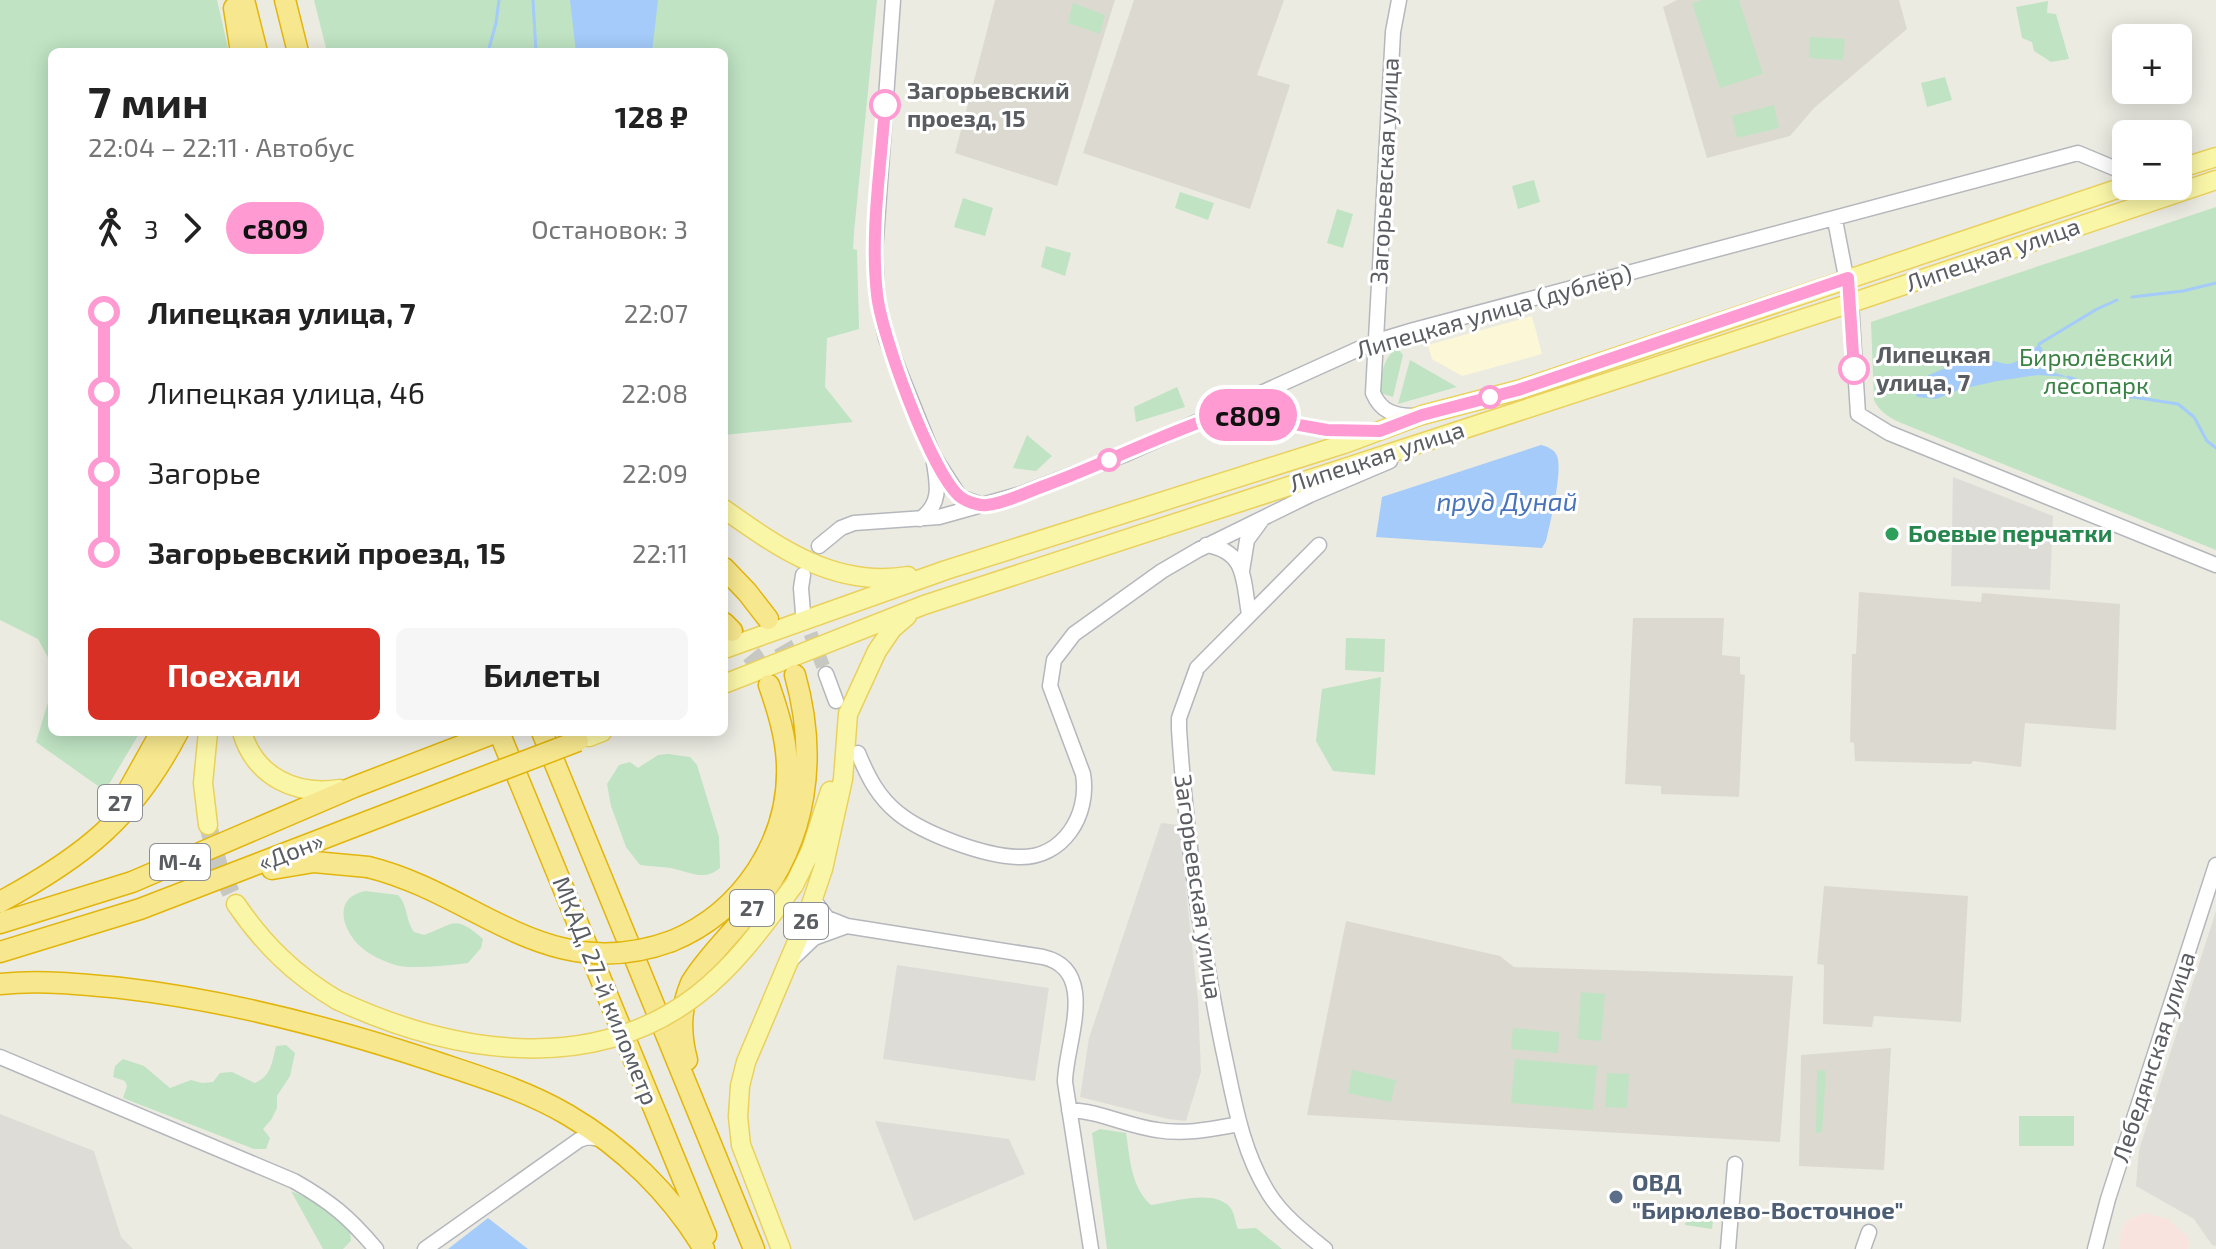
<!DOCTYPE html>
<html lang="ru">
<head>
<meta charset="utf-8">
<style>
	:root { --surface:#fff; --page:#f6f6f6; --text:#222; --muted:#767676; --accent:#d93025 }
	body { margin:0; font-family:"Exo 2",sans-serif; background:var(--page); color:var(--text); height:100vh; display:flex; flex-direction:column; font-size:30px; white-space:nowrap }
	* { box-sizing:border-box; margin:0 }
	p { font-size:26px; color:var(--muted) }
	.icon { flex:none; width:44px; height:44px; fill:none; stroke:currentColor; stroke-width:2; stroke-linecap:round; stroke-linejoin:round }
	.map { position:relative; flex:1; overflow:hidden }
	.side { position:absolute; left:48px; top:48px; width:680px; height:688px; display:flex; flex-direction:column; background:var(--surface); border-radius:12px; box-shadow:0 4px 20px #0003 }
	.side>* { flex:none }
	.badge { padding:0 16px; border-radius:26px; font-size:28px; line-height:52px }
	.tools { position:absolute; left:2112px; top:24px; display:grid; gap:16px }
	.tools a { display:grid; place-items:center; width:80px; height:80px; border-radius:12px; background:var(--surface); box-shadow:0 4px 20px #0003; font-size:40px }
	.map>.badge { position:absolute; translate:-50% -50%; box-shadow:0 0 0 4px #fff }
	.legs { display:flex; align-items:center; gap:12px; height:88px; padding:0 40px; font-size:26px }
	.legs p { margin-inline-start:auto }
	.overview { display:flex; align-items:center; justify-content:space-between; height:136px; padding:0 40px }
	h1 { font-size:44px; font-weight:700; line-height:60px }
	.action { display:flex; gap:16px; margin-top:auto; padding:16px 40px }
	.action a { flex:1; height:92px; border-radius:12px; background:var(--accent); color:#fff; font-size:32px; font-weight:700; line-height:92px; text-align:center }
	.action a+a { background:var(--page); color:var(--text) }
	ul { padding:0 40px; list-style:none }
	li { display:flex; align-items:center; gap:28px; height:80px; font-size:30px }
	li i { display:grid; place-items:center; width:12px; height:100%; margin:0 10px; background:currentColor }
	li i::after { content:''; width:20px; height:20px; margin:-10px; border:6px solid; border-radius:50%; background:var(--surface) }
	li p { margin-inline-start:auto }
	li:first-child i { background:linear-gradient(#0000 50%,currentColor 0) }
	li:last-child i { background:linear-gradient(currentColor 50%,#0000 0) }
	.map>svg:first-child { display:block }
	.commercial { fill:#fcf7d7 }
	.industrial { fill:#dedcd6 }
	.education { fill:#dcdad0 }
	.medical { fill:#f9e3de }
	.green { fill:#bfe3c3 }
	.water { fill:#a4cbfa }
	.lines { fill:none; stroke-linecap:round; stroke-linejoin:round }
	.stream { stroke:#a4cbfa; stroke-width:3 }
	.minor-tunnel { stroke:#c8c8c2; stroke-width:14; stroke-dasharray:14 7; stroke-linecap:butt }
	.major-tunnel { stroke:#c8c8c2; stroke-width:18; stroke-dasharray:18 9; stroke-linecap:butt }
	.highway-tunnel { stroke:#c8c8c2; stroke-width:20; stroke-dasharray:20 10; stroke-linecap:butt }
	.minor-casing { stroke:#b4b7bc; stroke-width:17 }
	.major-casing { stroke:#e9d15e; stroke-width:21 }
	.highway-casing { stroke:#e2b50c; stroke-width:23 }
	.minor { stroke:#fff; stroke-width:14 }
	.major { stroke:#faf6a8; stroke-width:18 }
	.highway { stroke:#f7e78e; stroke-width:20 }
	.major-bridge-casing { stroke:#e9d15e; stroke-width:21; stroke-linecap:butt }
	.highway-bridge-casing { stroke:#e2b50c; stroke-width:23; stroke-linecap:butt }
	.major-bridge { stroke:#faf6a8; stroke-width:18 }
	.highway-bridge { stroke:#f7e78e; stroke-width:20 }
	.line-1-casing { stroke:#fff; stroke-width:18 }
	.line-1 { stroke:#ff9ad2; stroke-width:12 }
	.stop-1-dot { fill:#fff; stroke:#ff9ad2; stroke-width:4 }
	.leisure-dot { fill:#2e9e5b; stroke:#fff; stroke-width:3 }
	.service-dot { fill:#5c6f8a; stroke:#fff; stroke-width:3 }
	.labels { text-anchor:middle; stroke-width:6; stroke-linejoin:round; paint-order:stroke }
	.shield { fill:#fff; stroke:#8c8e91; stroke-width:2 }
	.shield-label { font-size:22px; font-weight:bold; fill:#5a5d62 }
	.stop-label { font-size:24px; font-weight:bold; fill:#5a5d62; stroke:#fff; text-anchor:start }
	.street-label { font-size:24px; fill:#5a5d62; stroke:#fff }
	.park-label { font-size:24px; fill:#398244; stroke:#fff }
	.leisure-label { font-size:24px; font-weight:bold; fill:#27864d; stroke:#fff; text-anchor:start }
	.service-label { font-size:24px; font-weight:bold; fill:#4e5e75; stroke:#fff; text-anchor:start }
	.water-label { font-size:26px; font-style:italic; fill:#4874bc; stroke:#fff }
</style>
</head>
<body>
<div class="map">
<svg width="2216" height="1249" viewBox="0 0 2216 1249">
	<rect width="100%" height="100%" fill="#ecebe2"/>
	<path class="commercial" d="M1532 316 1542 354 1462 376 1432 359 1428 345Z"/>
	<path class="industrial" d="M1953 477 2053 516 2050 590 1951 586Z
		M1161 823 1179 825 1198 1000 1201 1072 1186 1121 1168 1119 1080 1097 1089 1038Z
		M2216 911V1246L2212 1245 2194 1219 2136 1186 2139 1150Z
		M897 965 1049 988 1035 1081 883 1059Z
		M0 1114 94 1151 121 1237 133 1249H0Z
		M875 1121 1009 1139 1025 1174 914 1221Z"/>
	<path class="education" d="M995 0H1115L1057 186 955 153Z
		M1134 0H1284L1257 75 1290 85 1250 209 1083 153Z
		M1677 0H1899L1907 29 1814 108 1790 136 1707 158 1663 7Z
		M1859 592 1981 602 1982 593 2120 604 2116 730 2025 723 2021 767 1973 761 1971 764 1855 761 1854 743 1850 742 1852 654H1856Z
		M1633 618H1724L1722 655 1740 657V674L1745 675 1739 797 1661 794V786L1625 784Z
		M1824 886 1968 896 1961 1022 1874 1016 1872 1027 1823 1024 1824 965 1817 964Z
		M1346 921 1500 956 1514 967 1793 976 1780 1142 1307 1115Z
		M1891 1048 1884 1170 1799 1166 1801 1055Z"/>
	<path class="medical" d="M2144 1213 2168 1219 2190 1239 2188 1249H2119L2122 1229 2127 1221Z"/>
	<path class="green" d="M0 0H217L229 52H52V665L38 639 0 620Z
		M314 0H877L854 232 853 249 857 250 859 329 827 338 825 387 853 422 724 435V52H327Z
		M1703 0H1739L1763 74 1720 88 1692 3Z
		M2048 1 2047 13 2056 14 2069 59 2051 62 2034 51 2032 42 2022 38 2016 7Z
		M1073 3 1105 15 1100 34 1068 23Z
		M1810 37 1845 39 1843 60 1809 58Z
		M1945 77 1952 100 1927 107 1921 83Z
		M1774 105 1779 128 1737 138 1732 116Z
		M1534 180 1540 202 1518 209 1512 186Z
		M1180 192 1214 203 1208 220 1175 208Z
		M963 198 993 208 985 236 954 227Z
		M2216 207V550L1921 431C1903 423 1883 419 1874 400L1871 322Z
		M1337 209 1353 214 1343 248 1327 243Z
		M1046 246 1071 253 1065 276 1041 267Z
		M1397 347 1403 355 1393 397 1380 393C1381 374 1382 361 1397 347Z
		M1410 360 1457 387 1398 404Z
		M1177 387 1185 407 1136 422 1134 407Z
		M1027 435 1052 456 1036 471 1013 468Z
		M1346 638 1385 639 1384 672 1345 670Z
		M1381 677 1375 775 1333 771 1316 741 1322 689Z
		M52 689V732H140L105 791 36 742Z
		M668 754 690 757 697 765 719 837 720 868C705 881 692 873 675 869 664 866 652 867 640 865L626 847 611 806 607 784 619 765 630 762 638 768 658 755Z
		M365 891 398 895C408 905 405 919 414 932L424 935C454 925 453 913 483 939L481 948 468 963C456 965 410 969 400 966 389 964 369 955 361 947 342 930 332 898 365 891Z
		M1581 992 1605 994 1601 1041 1578 1039Z
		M1513 1028 1559 1032 1558 1053 1511 1049Z
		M286 1045 295 1053 290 1076 277 1096V1108L271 1120 263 1129 270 1138 266 1149H254L123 1098 127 1086 125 1081 113 1077 115 1066 123 1059 144 1066 170 1088 191 1080 202 1083 213 1082 220 1073 232 1072 255 1083C271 1076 272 1063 276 1046Z
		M1515 1059 1597 1066 1593 1110 1511 1103Z
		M1352 1070 1396 1080 1391 1102 1348 1093Z
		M1817 1070 1826 1071 1822 1132 1816 1133Z
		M1607 1073 1629 1074 1627 1108 1605 1107Z
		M2019 1116H2074V1146H2019Z
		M1100 1129 1126 1133C1130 1159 1131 1187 1151 1205 1171 1202 1219 1187 1232 1210 1235 1216 1235 1223 1238 1229L1256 1228 1282 1249H1107L1092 1133Z
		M291 1191 323 1205 350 1230 351 1241 343 1249H323Z
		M1688 1208 1714 1213 1712 1229 1685 1225Z"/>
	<path class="water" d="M570 0H658L652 52H576Z
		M2039 344 2043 350 2034 366 2068 377 2038 375 1997 381 1961 389 1936 399 1917 397 1914 391 1920 379C1936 372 1952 364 1969 361 2010 354 1999 381 2039 344Z
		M1541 445C1548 447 1554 449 1557 456 1563 471 1550 523 1546 541L1542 548 1376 537 1382 497Z
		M488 1218 528 1249H448Z"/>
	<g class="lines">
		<path class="stream" d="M533 0 536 52
			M488 52 496 23 499 0
			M2132 297 2183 291 2216 283
			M2039 344 2097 309 2117 300
			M2068 377 2120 395 2178 404 2194 417 2207 441 2216 448"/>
		<path class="minor-tunnel" d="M803 614 826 674"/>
		<path class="major-tunnel" d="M208 825 219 867 236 904"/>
		<path class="highway-tunnel" d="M768 619 784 647 795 675
			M732 631 754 658 769 685"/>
		<g class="minor-casing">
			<path id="minor" d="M893 0 875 252 877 297 886 338 933 455 960 497 982 505
				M1399 0 1393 32 1373 393C1381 412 1395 416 1414 416
				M1835 220 1851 303 1858 414 1889 433 2216 565
				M1218 417 1238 414 1327 430 1371 431
				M920 519C941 505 938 486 934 463
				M1206 545C1247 551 1243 581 1249 614
				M1319 545 1197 668 1179 718V729C1186 837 1201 943 1223 1049 1234 1099 1241 1150 1269 1194 1283 1216 1305 1233 1325 1249
				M819 546 841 528 854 523 939 517 1021 494 1126 454 1374 342 1414 330 2078 153 2126 173
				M1242 571 1247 540 1261 521
				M803 613 801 588 803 575
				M826 674 836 701
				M858 753C868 777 878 797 898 813 924 834 984 856 1018 857 1063 859 1090 815 1083 774L1050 686 1054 660 1074 634 1162 571 1198 550 1310 495 1390 461
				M813 899 827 918 847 926 1043 957C1100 970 1065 1045 1065 1082L1091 1249
				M793 958 814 938 847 926
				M0 1057 294 1181C331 1202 349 1217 376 1249
				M1069 1110C1099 1111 1127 1126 1157 1130 1185 1135 1212 1129 1240 1124
				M425 1249 579 1140 588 1137 601 1139
				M1728 1249 1735 1164
				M1863 1249 1869 1232
				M2095 1249 2108 1199 2216 865"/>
		</g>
		<g class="major-casing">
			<path id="major" d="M2178 169 2216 157
				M724 509C780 549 836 588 908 576
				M724 649 946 570 1344 444 1422 415 1518 390 2126 186
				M724 684 924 605 1851 303 2216 180
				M242 732C255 777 296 796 340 789
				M589 737 602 732
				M208 825 203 783 208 732
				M794 885 811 850 830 791
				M236 904C264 945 295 975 337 1000
				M781 1249 741 1145 738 1117 740 1086 746 1062 804 925 823 869 843 779 848 714 877 651 892 629 907 616"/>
		</g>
		<g class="highway-casing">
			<path id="highway" d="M244 0 257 52
				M285 0 298 52
				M234 8 241 52
				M724 568 747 592 768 619
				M724 623 732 631
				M499 732 706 1235
				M542 732 754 1249
				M128 791 161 732
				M272 869 314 862 368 867
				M0 902C85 856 133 818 178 732
				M0 923 132 882 354 787 497 732
				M672 941C742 912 790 841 787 764 786 737 778 711 769 685
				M0 952 140 909 465 784
				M0 984C40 980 81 984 121 988 226 1000 326 1026 427 1059 474 1075 524 1089 568 1115 623 1147 671 1194 704 1249
				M687 1060C680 1033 680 1009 691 983 708 955 733 933 753 907 808 839 818 757 795 675"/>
		</g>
		<use href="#minor" class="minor"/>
		<use href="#major" class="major"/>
		<use href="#highway" class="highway"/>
		<g class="major-bridge-casing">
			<path id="major-bridge" d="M337 1000C451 1053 591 1077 697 995 736 965 765 924 794 885"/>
		</g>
		<g class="highway-bridge-casing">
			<path id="highway-bridge" d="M465 784 578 741
				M368 867C478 894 547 987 672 941"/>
		</g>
		<use href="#major-bridge" class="major-bridge"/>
		<use href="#highway-bridge" class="highway-bridge"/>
	</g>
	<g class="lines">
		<g class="line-1-casing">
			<path id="line-1" d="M885 105C881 167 870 232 877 294 881 334 930 469 959 496 965 501 978 506 987 505 1006 503 1027 492 1044 486 1102 465 1156 437 1214 417L1238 414 1327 430 1380 431 1422 415 1518 390 1848 278 1854 369"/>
		</g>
		<use href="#line-1" class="line-1"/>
	</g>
	<g class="stop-1-dot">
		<circle cx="885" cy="105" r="14"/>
		<circle cx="1854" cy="369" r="14"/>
		<circle cx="1490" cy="397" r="10"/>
		<circle cx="1109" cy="460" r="10"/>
	</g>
	<circle class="leisure-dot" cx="1892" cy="534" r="8"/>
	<circle class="service-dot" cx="1616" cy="1197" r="8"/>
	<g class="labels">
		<g class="shield">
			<rect x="98" y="785" width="44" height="36" rx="6"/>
			<rect x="150" y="844" width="60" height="36" rx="6"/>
			<rect x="730" y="890" width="44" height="36" rx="6"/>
			<rect x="784" y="903" width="44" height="36" rx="6"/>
		</g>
		<g class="shield-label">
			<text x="120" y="811">27</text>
			<text x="180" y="870">М-4</text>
			<text x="752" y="916">27</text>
			<text x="806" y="929">26</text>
		</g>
		<g class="stop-label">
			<text x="907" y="99">Загорьевский<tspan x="907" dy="28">проезд, 15</tspan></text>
			<text x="1876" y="363">Липецкая<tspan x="1876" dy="28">улица, 7</tspan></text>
		</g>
		<g class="street-label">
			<text transform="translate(1385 171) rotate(-87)" y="8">Загорьевская улица</text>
			<text transform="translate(1993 255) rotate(-19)" y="8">Липецкая улица</text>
			<text transform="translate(1494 312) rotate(-16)" y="8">Липецкая улица (дублёр)</text>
			<text transform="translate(1377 457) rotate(-18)" y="8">Липецкая улица</text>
			<text transform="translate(291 852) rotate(-21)" y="8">«Дон»</text>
			<text transform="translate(1198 887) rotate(82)" y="8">Загорьевская улица</text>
			<text transform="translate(605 991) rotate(68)" y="8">МКАД, 27-й километр</text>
			<text transform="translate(2154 1057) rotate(-72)" y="8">Лебедянская улица</text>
		</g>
		<g class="park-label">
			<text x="2096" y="366">Бирюлёвский<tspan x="2096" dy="28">лесопарк</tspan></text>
		</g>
		<g class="leisure-label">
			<text x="1908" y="542">Боевые перчатки</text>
		</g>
		<g class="service-label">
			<text x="1632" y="1191">ОВД<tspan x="1632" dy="28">"Бирюлево-Восточное"</tspan></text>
		</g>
		<g class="water-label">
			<text x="1507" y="511">пруд Дунай</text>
		</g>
	</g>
</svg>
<div class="tools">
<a>+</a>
<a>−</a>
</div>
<b class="badge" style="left:1248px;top:415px;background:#ff9ad2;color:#111">с809</b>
<section class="side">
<div class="overview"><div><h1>7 мин</h1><p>22:04 – 22:11 · Автобус</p></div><b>128 ₽</b></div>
<div class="legs"><svg class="icon" aria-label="walk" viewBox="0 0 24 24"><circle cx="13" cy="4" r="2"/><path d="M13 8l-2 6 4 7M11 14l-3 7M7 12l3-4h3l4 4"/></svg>3<svg class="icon" aria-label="forward" viewBox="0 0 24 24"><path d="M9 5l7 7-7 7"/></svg><b class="badge" style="background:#ff9ad2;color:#111">с809</b><p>Остановок: 3</p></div>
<ul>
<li><i style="color:#ff9ad2"></i><b>Липецкая улица, 7</b><p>22:07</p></li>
<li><i style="color:#ff9ad2"></i><span>Липецкая улица, 46</span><p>22:08</p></li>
<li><i style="color:#ff9ad2"></i><span>Загорье</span><p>22:09</p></li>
<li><i style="color:#ff9ad2"></i><b>Загорьевский проезд, 15</b><p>22:11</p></li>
</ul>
<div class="action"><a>Поехали</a><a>Билеты</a></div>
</section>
</div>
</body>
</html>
